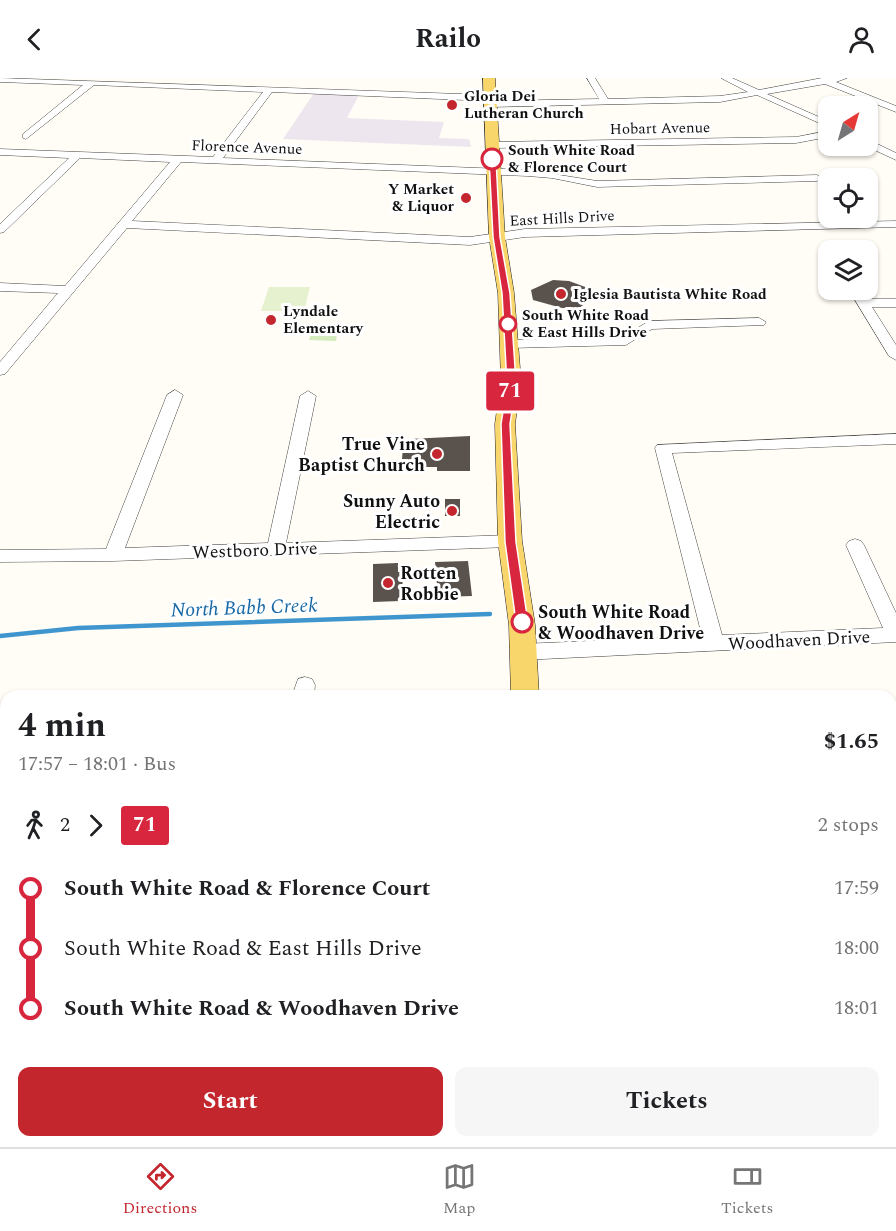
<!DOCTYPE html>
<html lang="en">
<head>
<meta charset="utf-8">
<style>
	:root { --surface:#fff; --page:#f6f6f6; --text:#202124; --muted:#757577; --line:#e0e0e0; --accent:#c4262e }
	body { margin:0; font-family:Spectral,serif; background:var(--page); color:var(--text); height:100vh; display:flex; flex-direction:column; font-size:22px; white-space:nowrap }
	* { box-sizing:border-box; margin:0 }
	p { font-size:20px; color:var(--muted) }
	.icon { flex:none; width:33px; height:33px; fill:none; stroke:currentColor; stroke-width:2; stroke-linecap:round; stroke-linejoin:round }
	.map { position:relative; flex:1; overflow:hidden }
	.sheet { position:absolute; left:0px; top:612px; width:897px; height:458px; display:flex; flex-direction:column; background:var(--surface); border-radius:18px 18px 0 0; box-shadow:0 2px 4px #0004 }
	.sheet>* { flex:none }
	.badge { padding:0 12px; border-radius:4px; font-size:21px; line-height:39px }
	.needle { width:39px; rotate:37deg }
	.tools { position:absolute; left:818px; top:18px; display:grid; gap:12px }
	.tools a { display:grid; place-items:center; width:60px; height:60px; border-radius:12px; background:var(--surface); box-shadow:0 2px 4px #0004; font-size:30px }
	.map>.badge { position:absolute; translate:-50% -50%; box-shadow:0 0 0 3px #fff }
	.legs { display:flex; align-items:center; gap:9px; height:66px; padding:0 18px; font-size:20px }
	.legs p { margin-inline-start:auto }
	.overview { display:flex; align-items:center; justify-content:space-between; height:102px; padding:0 18px }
	h1 { font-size:33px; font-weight:700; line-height:45px }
	.primary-button { display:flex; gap:12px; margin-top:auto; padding:12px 18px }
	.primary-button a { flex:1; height:69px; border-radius:12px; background:var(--accent); color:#fff; font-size:24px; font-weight:700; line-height:69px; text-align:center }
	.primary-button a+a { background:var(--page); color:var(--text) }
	ul { padding:0 18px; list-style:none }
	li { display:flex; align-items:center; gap:21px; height:60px; font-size:22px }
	li i { display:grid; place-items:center; width:9px; height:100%; margin:0 8px; background:currentColor }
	li i::after { content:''; width:15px; height:15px; margin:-8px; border:4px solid; border-radius:50%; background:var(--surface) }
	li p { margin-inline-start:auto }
	li:first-child i { background:linear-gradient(#0000 50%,currentColor 0) }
	li:last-child i { background:linear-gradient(currentColor 50%,#0000 0) }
	header { display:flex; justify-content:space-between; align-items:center; height:78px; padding:0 18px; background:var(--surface); font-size:27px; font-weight:700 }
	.menu { display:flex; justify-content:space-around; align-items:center; height:84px; border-top:2px solid var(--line); background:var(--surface); font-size:16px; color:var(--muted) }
	.menu a { display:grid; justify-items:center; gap:3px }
	.menu .selected { color:var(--accent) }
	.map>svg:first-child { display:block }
	.industrial { fill:#eee6ef }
	.green { fill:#d5ebbd }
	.pitch { fill:#e6f2cf }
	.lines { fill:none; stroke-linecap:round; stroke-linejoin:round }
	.stream { stroke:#3f96cf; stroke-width:4.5 }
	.building { fill:#5a524d }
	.minor-casing { stroke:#444; stroke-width:1 }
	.major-casing { stroke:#222; stroke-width:1 }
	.minor { fill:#fff; fill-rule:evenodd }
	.major { fill:#f9d66b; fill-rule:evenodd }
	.line-1 { fill:#d7263d; stroke:#fff; stroke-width:1.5 }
	.poi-dot { fill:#c4262e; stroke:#fff; stroke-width:2 }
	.stop-1-dot { fill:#fff; stroke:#d7263d; stroke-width:3 }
	.labels { text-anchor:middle; stroke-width:6; stroke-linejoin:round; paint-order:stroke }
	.far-poi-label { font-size:15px; font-weight:bold; fill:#111; stroke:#fff; text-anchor:start }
	.far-street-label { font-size:15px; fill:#111; stroke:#fff }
	.far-stop-label { font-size:15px; font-weight:bold; fill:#111; stroke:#fff; text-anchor:start }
	.poi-label { font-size:18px; font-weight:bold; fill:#111; stroke:#fff; text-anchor:end }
	.street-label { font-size:18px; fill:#111; stroke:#fff }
	.stop-label { font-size:18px; font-weight:bold; fill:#111; stroke:#fff; text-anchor:start }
	.water-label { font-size:20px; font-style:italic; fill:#1768a6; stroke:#fff }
</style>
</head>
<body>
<header><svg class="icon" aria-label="back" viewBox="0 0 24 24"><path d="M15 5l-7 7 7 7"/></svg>Railo<svg class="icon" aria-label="person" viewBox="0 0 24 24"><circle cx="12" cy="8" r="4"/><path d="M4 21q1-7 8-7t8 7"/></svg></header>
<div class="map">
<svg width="896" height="1069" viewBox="0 0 896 1069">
	<rect width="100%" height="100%" fill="#fffdf5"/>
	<path class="industrial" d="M314 15 359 17 347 40 444 44 439 60 469 61 471 69 283 61Z"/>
	<path class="green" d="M313 249H338L336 263 309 262Z"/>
	<path class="pitch" d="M269 209H310L304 233H261Z"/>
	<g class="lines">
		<path class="stream" d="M0 558 78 550 490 536"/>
	</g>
	<path class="building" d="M553 202 569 203 588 210 593 220 579 230H562L533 222 531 212Z
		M470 358V393H437V389H407L408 381H402L403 369H409V361Z
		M445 421H460V438H445Z
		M468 483 472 518 438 519 435 484Z
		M398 485V494H402L403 516H400V523L373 524V486Z"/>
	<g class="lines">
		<g class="minor-casing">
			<path id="minor" d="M0 0 489 17 493 20 489 23 272 14 223 80 528 92 597 103 817 97 822 100 817 103 597 109 552 100 528 98 181 84 132 143 470 159 525 151 896 143V149L525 159 470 167 127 150 5 296 0 297V284L58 215 0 213V205L65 208 170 84 80 80 4 154 0 155V146L69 80 0 77V71L213 79 263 14 94 7 26 61 23 60V56L83 7 0 4Z
				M587 0H595L608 21 720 18 748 14 721 0H732L759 12 822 0H847L836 4 896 28V34L825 6 767 16 828 43V49L757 17 720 24 490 29 485 26 490 23 599 21Z
				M828 53V59L796 65 491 70 486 67 491 64 796 59Z
				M867 61 896 75V82L866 68Z
				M849 212H861L867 221H896V229H872L896 267V282L889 278Z
				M759 240 766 244 764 247 652 251 626 267 509 270 502 266 509 262 623 259 649 243Z
				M175 312 183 317 125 470 268 465 300 318 308 313 316 318 286 465 510 457 516 459 519 463 516 467 510 469 113 483 0 484V472L106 471 167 317Z
				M896 356V366L672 375 722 557 883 550 846 467 849 463 855 461 861 463 864 467 896 535V564L522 582 515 579 512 574 515 569 522 566 702 558 655 370 657 367Z
				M305 599 312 601 315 607 314 618H292L298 601Z
				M896 757V779L891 780V758Z
				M0 763 6 764V786L0 785Z
				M6 919V962L0 964V922Z
				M212 1064H242L241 1069H211Z"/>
		</g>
		<g class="major-casing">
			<path id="major" d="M483 0H495L505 159 514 215 521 303 515 346 522 463 535 547 539 618H511L509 547 498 463 495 346 501 303 498 215 489 159Z
				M532 1064H572L573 1069H533Z"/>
		</g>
		<use href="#minor" class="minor"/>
		<use href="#major" class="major"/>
	</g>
	<path class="line-1" d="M492 79 496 81 500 159 510 215 515 289V315L510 346 516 464 528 544 522 549 516 544 505 464 501 346 506 315V289L502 215 493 159 489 81Z"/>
	<g class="poi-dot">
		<circle cx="452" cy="27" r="6"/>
		<circle cx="466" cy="120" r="6"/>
		<circle cx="561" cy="216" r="6"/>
		<circle cx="271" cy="242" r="6"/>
		<circle cx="437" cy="376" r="6"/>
		<circle cx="452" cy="433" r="6"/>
		<circle cx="388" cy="505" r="6"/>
	</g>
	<g class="stop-1-dot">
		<circle cx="492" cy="81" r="10"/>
		<circle cx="508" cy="246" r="8"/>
		<circle cx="522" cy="544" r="10"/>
	</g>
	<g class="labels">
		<g class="far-poi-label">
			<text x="464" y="23">Gloria Dei<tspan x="464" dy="17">Lutheran Church</tspan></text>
			<text x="454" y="116" text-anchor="end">Y Market<tspan x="454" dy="17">&amp; Liquor</tspan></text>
			<text x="573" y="221">Iglesia Bautista White Road</text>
			<text x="283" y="238">Lyndale<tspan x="283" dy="17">Elementary</tspan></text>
		</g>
		<g class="far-street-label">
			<text transform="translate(660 50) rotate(-1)" y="5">Hobart Avenue</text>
			<text transform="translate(247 69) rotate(2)" y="5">Florence Avenue</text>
			<text transform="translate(562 140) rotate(-3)" y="5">East Hills Drive</text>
		</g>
		<g class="far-stop-label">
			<text x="508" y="77">South White Road<tspan x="508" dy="17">&amp; Florence Court</tspan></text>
			<text x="522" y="242">South White Road<tspan x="522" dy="17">&amp; East Hills Drive</tspan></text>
		</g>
		<g class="poi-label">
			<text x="425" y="372">True Vine<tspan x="425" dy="21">Baptist Church</tspan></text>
			<text x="440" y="429">Sunny Auto<tspan x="440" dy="21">Electric</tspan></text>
			<text x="400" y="501" text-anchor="start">Rotten<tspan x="400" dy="21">Robbie</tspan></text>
		</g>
		<g class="street-label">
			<text transform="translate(255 472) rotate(-2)" y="6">Westboro Drive</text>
			<text transform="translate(799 562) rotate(-3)" y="6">Woodhaven Drive</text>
		</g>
		<g class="stop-label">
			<text x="538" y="540">South White Road<tspan x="538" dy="21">&amp; Woodhaven Drive</tspan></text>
		</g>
		<g class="water-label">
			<text transform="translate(244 529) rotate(-2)" y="7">North Babb Creek</text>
		</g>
	</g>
</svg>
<div class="tools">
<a><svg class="needle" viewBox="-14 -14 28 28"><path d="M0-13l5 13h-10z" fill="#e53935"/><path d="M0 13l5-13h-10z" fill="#757577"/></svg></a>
<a><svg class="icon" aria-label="locate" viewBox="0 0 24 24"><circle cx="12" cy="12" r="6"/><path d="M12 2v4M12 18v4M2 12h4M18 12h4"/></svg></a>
<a><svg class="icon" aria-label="layers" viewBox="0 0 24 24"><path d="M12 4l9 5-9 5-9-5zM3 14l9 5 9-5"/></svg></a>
</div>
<b class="badge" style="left:510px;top:313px;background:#d7263d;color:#fff">71</b>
<section class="sheet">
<div class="overview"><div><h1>4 min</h1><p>17:57 – 18:01 · Bus</p></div><b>$1.65</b></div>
<div class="legs"><svg class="icon" aria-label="walk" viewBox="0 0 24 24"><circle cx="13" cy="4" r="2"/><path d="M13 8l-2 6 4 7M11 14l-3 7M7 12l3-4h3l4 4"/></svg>2<svg class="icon" aria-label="forward" viewBox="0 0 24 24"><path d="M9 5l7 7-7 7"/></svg><b class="badge" style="background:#d7263d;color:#fff">71</b><p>2 stops</p></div>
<ul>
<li><i style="color:#d7263d"></i><b>South White Road &amp; Florence Court</b><p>17:59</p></li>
<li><i style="color:#d7263d"></i><span>South White Road &amp; East Hills Drive</span><p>18:00</p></li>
<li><i style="color:#d7263d"></i><b>South White Road &amp; Woodhaven Drive</b><p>18:01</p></li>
</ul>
<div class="primary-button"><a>Start</a><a>Tickets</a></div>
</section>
</div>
<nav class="menu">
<a class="selected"><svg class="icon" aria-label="directions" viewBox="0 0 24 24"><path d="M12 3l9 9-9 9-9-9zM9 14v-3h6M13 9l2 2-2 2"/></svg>Directions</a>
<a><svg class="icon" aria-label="map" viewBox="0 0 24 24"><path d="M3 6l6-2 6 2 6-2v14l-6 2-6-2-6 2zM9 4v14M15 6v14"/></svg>Map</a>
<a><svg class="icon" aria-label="tickets" viewBox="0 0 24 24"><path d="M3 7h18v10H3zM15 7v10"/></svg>Tickets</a>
</nav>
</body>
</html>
